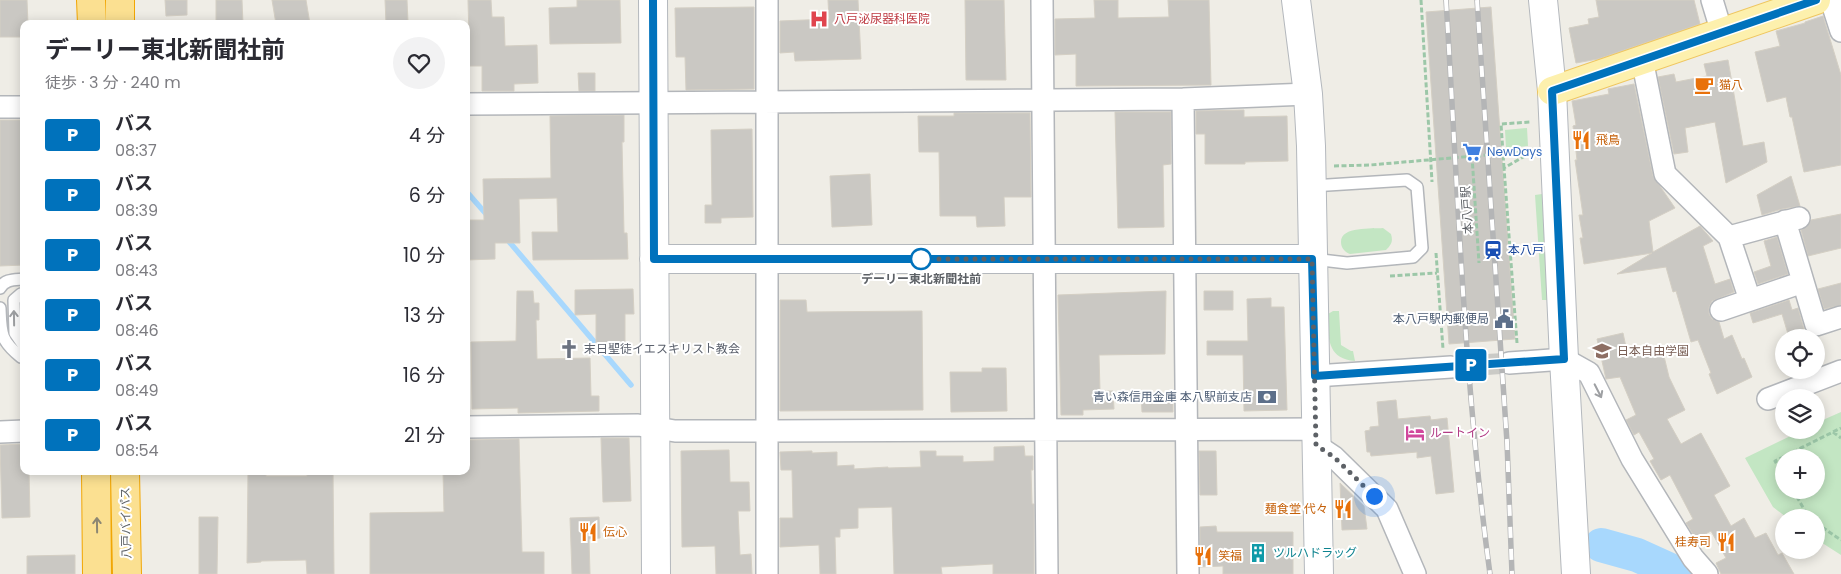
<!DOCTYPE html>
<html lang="ja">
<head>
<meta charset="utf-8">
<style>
	:root { --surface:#fff; --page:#f2f2f3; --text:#2b2b33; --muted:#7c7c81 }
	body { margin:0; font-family:Poppins,"Noto Sans JP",sans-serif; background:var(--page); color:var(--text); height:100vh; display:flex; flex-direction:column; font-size:19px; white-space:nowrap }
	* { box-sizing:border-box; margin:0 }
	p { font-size:16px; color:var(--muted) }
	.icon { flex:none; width:28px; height:28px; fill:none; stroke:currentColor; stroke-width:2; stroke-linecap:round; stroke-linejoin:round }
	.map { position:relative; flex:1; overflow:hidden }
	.details { position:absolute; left:20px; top:20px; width:450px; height:455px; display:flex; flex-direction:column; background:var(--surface); border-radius:10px; box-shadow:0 2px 12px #0003 }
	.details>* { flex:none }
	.badge { padding:0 10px; border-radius:4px; font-size:18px; line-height:32px }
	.tools { position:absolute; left:1775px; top:329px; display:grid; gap:10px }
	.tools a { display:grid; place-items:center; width:50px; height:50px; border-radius:50%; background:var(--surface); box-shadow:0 2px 12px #0003; font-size:25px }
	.you { position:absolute; width:25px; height:25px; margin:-12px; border:4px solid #fff; border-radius:50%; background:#1a73e8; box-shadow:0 0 0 8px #1a73e833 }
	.map>.badge { position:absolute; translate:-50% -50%; box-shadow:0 0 0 2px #fff }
	.round { display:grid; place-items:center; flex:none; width:52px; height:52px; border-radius:26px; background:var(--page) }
	.head { display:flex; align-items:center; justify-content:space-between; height:85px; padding:0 25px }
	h1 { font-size:24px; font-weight:700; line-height:38px }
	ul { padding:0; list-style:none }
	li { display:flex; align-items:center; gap:15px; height:60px; padding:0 25px }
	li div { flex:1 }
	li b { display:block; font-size:19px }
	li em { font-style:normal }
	li .badge { min-width:55px; font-weight:700; text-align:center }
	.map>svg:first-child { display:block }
	.green { fill:#c3e6c3; fill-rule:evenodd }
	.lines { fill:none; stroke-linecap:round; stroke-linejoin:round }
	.stream { stroke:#a8d8fd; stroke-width:5.5 }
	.river { stroke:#a8d8fd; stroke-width:34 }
	.building { fill:#cac8c3; stroke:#d4cfc4 }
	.street-tunnel { stroke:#cacac6; stroke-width:21; stroke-dasharray:21 11; stroke-linecap:butt }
	.lane-casing { stroke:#b3b6ba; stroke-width:14 }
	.street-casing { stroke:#b3b6ba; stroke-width:24 }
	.secondary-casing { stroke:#b4b8bd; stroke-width:30 }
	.primary-casing { stroke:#efc65f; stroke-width:30 }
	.highway-casing { stroke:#f1a604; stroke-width:30 }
	.path { stroke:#9cc7a8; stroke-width:3; stroke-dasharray:5 2.5; stroke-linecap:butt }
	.lane { stroke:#fff; stroke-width:11 }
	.street { stroke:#fff; stroke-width:21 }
	.secondary { stroke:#fff; stroke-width:28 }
	.primary { stroke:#fdf0ad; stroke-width:28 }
	.highway { stroke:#fbe091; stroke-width:28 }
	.rail-casing { stroke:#b4b5b6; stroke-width:5.5 }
	.rail { stroke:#fff; stroke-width:4; stroke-dasharray:11; stroke-linecap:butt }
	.oneway { stroke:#9ea0a3 }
	.oneway2 { stroke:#8c8773 }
	.line-casing { stroke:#fff; stroke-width:11 }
	.line { stroke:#0072bc; stroke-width:8 }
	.walk { stroke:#5d6166; stroke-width:5; stroke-dasharray:0 9 }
	.stop-dot { fill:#fff; stroke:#0072bc; stroke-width:2.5 }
	.labels { text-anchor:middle; stroke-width:4; stroke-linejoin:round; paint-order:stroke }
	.health-label { font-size:12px; fill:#be3a42; stroke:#fff; text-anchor:start }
	.food-label { font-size:12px; fill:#c56008; stroke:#fff; text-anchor:start }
	.shop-label { font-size:12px; fill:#366cbe; stroke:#fff; text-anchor:start }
	.street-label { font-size:12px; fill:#5d6166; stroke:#fff }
	.transit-label { font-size:12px; fill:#164399; stroke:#fff; text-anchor:start }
	.stop-label { font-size:12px; font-weight:bold; fill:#5d6166; stroke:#fff }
	.service-label { font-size:12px; fill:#4e5e75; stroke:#fff; text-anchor:end }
	.worship-label { font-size:12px; fill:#5b616d; stroke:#fff; text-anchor:start }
	.education-label { font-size:12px; fill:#785e54; stroke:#fff; text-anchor:start }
	.hotel-label { font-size:12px; fill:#b23c85; stroke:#fff; text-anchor:start }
	.culture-label { font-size:12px; fill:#0d838f; stroke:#fff; text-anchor:start }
</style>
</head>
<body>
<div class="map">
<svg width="1841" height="574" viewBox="0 0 1841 574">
	<rect width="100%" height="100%" fill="#efede6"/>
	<path class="green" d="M1527 128 1528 146 1506 148 1505 130Z
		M1542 194 1549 293 1548 300H1542L1535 195Z
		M1383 228 1391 234C1393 241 1392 244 1386 250L1350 254C1345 252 1341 248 1341 242 1341 226 1372 229 1383 228Z
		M1333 311H1339L1341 345 1351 351H1353L1355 361C1326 359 1328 335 1328 314Z
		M1841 412V555L1816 539V518L1786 517 1773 507 1745 458 1803 430H1816V423ZM1784 458H1816V490H1784Z"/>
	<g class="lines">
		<path class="stream" d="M466 191 487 215
			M506 238 631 385"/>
		<path class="river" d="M1601 545 1637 555 1679 574"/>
	</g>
	<path class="building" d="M0 0H27L28 24H24V37H0Z
		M165 0H187V15L166 16Z
		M216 0H242L243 24H216Z
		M272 0H306L310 24H276Z
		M385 0H407L408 22 386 23Z
		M468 0H491L492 17H504L505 46 537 45 538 83 514 84V91H482V66H467L466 39H469Z
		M577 0H620L621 43 550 44 549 8 577 7Z
		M828 0H858L861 59 795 61 794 52 780 53V21L829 19Z
		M965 0H1004L1006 80H966Z
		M1094 0H1118V18L1169 17 1168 0H1209L1211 85 1076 86V54L1055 55V19L1095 18Z
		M1596 0H1694L1700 24 1598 59 1576 63 1569 28 1589 24 1588 19 1599 17Z
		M754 7V89L686 90 685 57H676L675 8Z
		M1491 7 1515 339 1449 344 1426 12Z
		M1823 16 1841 75V165L1804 172 1792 117H1790L1786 97 1767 102 1755 52 1780 46 1776 31 1805 23V22Z
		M1728 60 1743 146 1764 142 1767 162 1726 183 1715 122 1685 128 1688 152 1674 154 1658 77 1674 74 1676 82 1707 76 1704 64Z
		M578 73H595V91H579Z
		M1634 84 1653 176 1675 208 1649 221 1653 252 1700 226 1713 241 1703 246 1715 284 1730 279 1734 292 1712 301 1709 307V314L1712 319 1719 322 1724 339 1732 335 1742 359 1744 358 1752 377 1717 394 1709 374 1711 373 1698 340 1691 342 1676 291 1673 292 1666 267 1617 274 1652 253 1584 264 1580 238H1583L1579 215H1583L1575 160H1577L1573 126 1576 125 1572 101 1609 94 1608 89Z
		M1244 110V117L1287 116 1288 161 1245 162V164H1205V134H1196V111Z
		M1115 112H1171V164L1163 165 1164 227 1118 228Z
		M954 113H1030L1031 197H1004L1005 226 977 227 976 216H940L939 152H919L918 116H954Z
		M624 115V142H622L624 233H627L628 259 533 260 532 232H558L557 198 519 199 520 243H495V259L466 260V220H484L483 179 551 178 550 116Z
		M0 120H24V265L0 266Z
		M752 129 753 217 721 218V223H705V205H712L711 130Z
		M870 174 872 225 832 227 830 176Z
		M1791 176 1800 206 1782 209 1762 215 1757 195Z
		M1841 214V248L1808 256 1801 230 1807 227 1811 220Z
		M1777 237 1788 274 1758 284 1754 272 1771 266 1764 241Z
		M1841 283V305L1824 309 1818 289Z
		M633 289 634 314H625V344L596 345V314L575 315V290Z
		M517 291H533L534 303H539V320H536L537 359 590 358 591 396H599V411L518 413V408L472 409 471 342 516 341Z
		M1166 291 1165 354 1099 355 1100 391H1113L1114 409 1083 410V415H1061L1058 295Z
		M1204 291H1233V310H1204Z
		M1271 298V307H1284L1287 410 1244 411 1243 355H1207V341H1248L1247 299Z
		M780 300H806L807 312 922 311 923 410 780 411Z
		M1789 300 1792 310 1798 308 1804 329 1788 334 1782 314 1753 323 1750 313Z
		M1623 333 1628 356 1662 348 1669 377 1685 410 1667 419 1681 444 1701 433 1730 486 1714 495 1731 526 1744 518 1755 538 1766 533 1778 555 1782 553 1794 574H1721L1716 563 1726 558 1711 531 1696 539 1686 523 1693 519 1670 475 1661 480 1650 461 1654 459 1639 432 1634 435 1626 420 1636 415 1620 377 1606 379 1597 339Z
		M982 368H1006L1007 411 951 412 950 372H982Z
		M1141 394H1173V412H1142Z
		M1396 400 1398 419 1430 416 1431 420 1447 418 1454 492 1436 494 1431 456 1417 458V452L1371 456 1370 452H1367L1365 431 1370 430V427L1379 426 1377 402Z
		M601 438H629L631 501 603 502Z
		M519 439 522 552H544V574H370V513L444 512 443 471H466V440Z
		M24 444V471H29L30 517 2 518 0 445Z
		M1024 446 1025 456H1033V470H1031L1032 504H1034V574H993V564L941 567 942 574H894L892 507 858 508V528L840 529V537H835L836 574H820L819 545 780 547V518H793L792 470H781L780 452 812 451V453L837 452V466L854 465V469L888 467V468L921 467 920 451H936V456H963V462L994 461V447Z
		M729 450 730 482H749L750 511H738L740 555 751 554 752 574H716L715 546 682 547 681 451Z
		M1199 451H1216L1217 495H1200Z
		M248 471H266V476H307V471H333L334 574H307L306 560 261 561V562L247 563Z
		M1340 483 1364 506 1367 529 1342 530Z
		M199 517H218L217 574H199Z
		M599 517 600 538 589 539 590 574H572L570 518Z
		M1216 526 1217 532H1293V574H1223V566L1200 567V527Z
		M75 555V574H27V556Z"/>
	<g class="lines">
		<path class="street-tunnel" d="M1451 367 1509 363"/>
		<g class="lane-casing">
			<path id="lane" d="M1312 186 1407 180 1417 187 1422 248 1413 257 1347 263 1313 259
				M0 288C5 279 14 280 24 279
				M24 294H21L14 300 15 333 24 346
				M0 308C1 333 0 340 21 357H24"/>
		</g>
		<g class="street-casing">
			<path id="street" d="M767 0V574
				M1042 0 1047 574
				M1712 0 1722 33
				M1831 0 1841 31
				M1642 59 1665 174 1729 237
				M1183 99 1188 574
				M466 104 1183 99 1308 94
				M0 107H24
				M1785 221 1816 325 1841 317
				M1750 300 1729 237 1799 218
				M1721 310 1803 282
				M1509 363 1564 359 1589 373 1632 459 1693 558 1707 574
				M1315 376 1451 367
				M1768 399 1841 371
				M466 427 638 425 675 431H767L1316 429
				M0 432 24 431
				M1316 445 1334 457 1387 509 1415 574"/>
		</g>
		<g class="secondary-casing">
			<path id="secondary" d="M653 0 656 574
				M1296 0 1308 94 1311 146 1319 574
				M1543 0 1552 91 1564 359 1576 574
				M654 259H1312"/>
		</g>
		<g class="primary-casing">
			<path id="primary" d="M1552 91 1816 0"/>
		</g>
		<g class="highway-casing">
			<path id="highway" d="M91 0 92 24
				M120 0V24
				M96 471 97 574
				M125 471 127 574"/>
		</g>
		<path class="path" d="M1421 0 1432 182
			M1472 156 1479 263
			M1334 166 1370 165 1532 151
			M1504 168 1501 124 1531 122
			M1436 253 1443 349
			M1390 276 1437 273
			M1517 343 1504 168 1532 152
			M1833 432 1841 438
			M1784 476 1775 461 1841 428
			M1793 490 1809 518
			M1816 523 1841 540"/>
		<use href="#lane" class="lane"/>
		<use href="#street" class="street"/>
		<use href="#secondary" class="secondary"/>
		<use href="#primary" class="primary"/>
		<use href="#highway" class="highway"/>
		<g class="rail-casing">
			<path id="rail" d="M1446 0C1458 192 1464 384 1490 574
				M1477 0 1507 442 1512 574"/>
		</g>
		<use href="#rail" class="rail"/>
	</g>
	<defs><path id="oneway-shaft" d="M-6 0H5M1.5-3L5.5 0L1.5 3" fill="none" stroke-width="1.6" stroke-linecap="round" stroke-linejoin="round" transform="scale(1.25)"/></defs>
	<g class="oneway">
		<use href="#oneway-shaft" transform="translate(14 318) rotate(-91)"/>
		<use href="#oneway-shaft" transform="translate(1598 391) rotate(63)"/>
	</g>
	<use class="oneway2" href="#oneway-shaft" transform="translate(97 525) rotate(-91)"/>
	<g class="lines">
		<g class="line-casing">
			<path id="line" d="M653 0 654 259H1312L1315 376 1564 359 1552 91 1816 0"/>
		</g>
		<use href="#line" class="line"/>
		<path class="walk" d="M921 259H1312L1316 445 1334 457 1374 496"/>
	</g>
	<defs>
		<g id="hospital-bare" transform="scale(1.5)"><path d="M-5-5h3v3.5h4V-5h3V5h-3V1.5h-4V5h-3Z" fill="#e0444e" stroke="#fff" stroke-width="2.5" paint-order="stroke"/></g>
		<g id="cafe-bare" transform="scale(1.5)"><path d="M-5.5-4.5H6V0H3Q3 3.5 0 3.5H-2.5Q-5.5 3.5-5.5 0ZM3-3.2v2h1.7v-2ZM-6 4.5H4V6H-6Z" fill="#e8710a" stroke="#fff" stroke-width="2.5" paint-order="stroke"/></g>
		<g id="restaurant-bare" transform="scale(1.5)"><path d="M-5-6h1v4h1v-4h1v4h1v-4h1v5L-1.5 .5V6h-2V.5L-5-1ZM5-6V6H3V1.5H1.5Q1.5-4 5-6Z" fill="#e8710a" stroke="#fff" stroke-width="2.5" paint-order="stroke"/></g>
		<g id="supermarket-bare" transform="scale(1.5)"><path d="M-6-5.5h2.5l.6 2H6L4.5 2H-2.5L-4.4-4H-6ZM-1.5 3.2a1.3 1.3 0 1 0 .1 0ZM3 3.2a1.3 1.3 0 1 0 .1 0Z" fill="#3f7fe0" stroke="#fff" stroke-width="2.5" paint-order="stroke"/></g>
		<g id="station-bare" transform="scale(1.5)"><path d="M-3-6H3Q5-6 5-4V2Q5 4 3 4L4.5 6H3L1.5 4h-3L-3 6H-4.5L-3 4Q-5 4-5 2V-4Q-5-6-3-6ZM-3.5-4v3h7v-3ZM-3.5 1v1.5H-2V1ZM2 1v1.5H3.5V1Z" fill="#1a4fb4" stroke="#fff" stroke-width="2.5" paint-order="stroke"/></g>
		<g id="civic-bare" transform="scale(1.5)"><path d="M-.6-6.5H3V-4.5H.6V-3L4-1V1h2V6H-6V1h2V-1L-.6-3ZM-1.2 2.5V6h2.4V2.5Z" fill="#5c6f8a" stroke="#fff" stroke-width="2.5" paint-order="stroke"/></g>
		<g id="church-bare" transform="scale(1.5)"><path d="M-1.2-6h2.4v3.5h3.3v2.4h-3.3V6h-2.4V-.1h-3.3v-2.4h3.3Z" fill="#6b7280" stroke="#fff" stroke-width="2.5" paint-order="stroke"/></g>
		<g id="school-bare" transform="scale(1.5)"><path d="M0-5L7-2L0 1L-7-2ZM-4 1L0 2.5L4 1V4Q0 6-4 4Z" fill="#8d6e63" stroke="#fff" stroke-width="2.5" paint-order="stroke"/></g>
		<g id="bank-bare" transform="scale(1.5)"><path d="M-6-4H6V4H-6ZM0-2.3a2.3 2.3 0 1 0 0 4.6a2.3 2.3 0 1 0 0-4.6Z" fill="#5c6f8a" stroke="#fff" stroke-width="2.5" paint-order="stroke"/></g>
		<g id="hotel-bare" transform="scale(1.5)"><path d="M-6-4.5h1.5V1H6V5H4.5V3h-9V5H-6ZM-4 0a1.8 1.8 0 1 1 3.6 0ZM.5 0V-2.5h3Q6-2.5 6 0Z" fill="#d1479c" stroke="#fff" stroke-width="2.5" paint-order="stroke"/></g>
		<g id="building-bare" transform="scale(1.5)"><path d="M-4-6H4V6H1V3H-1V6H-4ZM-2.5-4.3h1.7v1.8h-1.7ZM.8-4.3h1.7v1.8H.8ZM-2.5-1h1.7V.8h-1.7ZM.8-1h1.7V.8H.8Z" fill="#0f9aa8" stroke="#fff" stroke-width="2.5" paint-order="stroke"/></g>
	</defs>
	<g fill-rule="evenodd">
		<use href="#hospital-bare" x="819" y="19"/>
		<use href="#cafe-bare" x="1704" y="85"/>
		<use href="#restaurant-bare" x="1581" y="140"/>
		<use href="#supermarket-bare" x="1472" y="152"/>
		<use href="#station-bare" x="1493" y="250"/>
		<use href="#civic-bare" x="1504" y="319"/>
		<use href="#church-bare" x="569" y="349"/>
		<use href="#school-bare" x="1602" y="351"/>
		<use href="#bank-bare" x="1267" y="397"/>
		<use href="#hotel-bare" x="1415" y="433"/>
		<use href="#restaurant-bare" x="1343" y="509"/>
		<use href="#restaurant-bare" x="588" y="532"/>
		<use href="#restaurant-bare" x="1726" y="542"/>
		<use href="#building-bare" x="1258" y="553"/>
		<use href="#restaurant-bare" x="1203" y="556"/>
	</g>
	<circle class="stop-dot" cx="921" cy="259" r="10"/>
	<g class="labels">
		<g class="health-label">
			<text x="834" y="23">八戸泌尿器科医院</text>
		</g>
		<g class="food-label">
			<text x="1719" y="89">猫八</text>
			<text x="1596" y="144">飛鳥</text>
			<text x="1328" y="513" text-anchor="end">麺食堂 代々</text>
			<text x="603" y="536">伝心</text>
			<text x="1711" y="546" text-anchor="end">桂寿司</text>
			<text x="1218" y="560">笑福</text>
		</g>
		<g class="shop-label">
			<text x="1487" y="156">NewDays</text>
		</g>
		<g class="street-label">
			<text transform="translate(1467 210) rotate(-94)" y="4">本八戸駅</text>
			<text transform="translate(126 523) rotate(-91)" y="4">八戸バイパス</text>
		</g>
		<g class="transit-label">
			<text x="1508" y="254">本八戸</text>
		</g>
		<g class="stop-label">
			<text x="921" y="283">デーリー東北新聞社前</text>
		</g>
		<g class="service-label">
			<text x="1489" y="323">本八戸駅内郵便局</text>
			<text x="1252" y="401">青い森信用金庫 本八駅前支店</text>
		</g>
		<g class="worship-label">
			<text x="584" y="353">末日聖徒イエスキリスト教会</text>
		</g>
		<g class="education-label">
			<text x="1617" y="355">日本自由学園</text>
		</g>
		<g class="hotel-label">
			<text x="1430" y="437">ルートイン</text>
		</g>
		<g class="culture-label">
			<text x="1273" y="557">ツルハドラッグ</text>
		</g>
	</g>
</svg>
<div class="tools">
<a><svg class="icon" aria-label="locate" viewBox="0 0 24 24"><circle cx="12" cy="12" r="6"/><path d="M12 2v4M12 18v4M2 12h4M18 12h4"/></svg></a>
<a><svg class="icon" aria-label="layers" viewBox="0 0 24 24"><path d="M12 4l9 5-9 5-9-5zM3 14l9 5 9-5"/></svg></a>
<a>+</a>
<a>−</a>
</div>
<div class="you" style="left:1374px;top:496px"></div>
<b class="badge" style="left:1471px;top:365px;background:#0072bc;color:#fff">P</b>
<section class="details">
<div class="head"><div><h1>デーリー東北新聞社前</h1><p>徒歩 · 3 分 · 240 m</p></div><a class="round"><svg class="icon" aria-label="heart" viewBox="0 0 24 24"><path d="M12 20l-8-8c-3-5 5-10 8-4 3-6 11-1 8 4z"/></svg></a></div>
<ul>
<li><span class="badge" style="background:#0072bc;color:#fff">P</span><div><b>バス</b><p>08:37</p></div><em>4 分</em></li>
<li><span class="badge" style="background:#0072bc;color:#fff">P</span><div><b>バス</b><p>08:39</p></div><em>6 分</em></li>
<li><span class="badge" style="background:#0072bc;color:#fff">P</span><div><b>バス</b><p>08:43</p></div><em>10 分</em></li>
<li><span class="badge" style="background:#0072bc;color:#fff">P</span><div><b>バス</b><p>08:46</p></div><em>13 分</em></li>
<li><span class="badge" style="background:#0072bc;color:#fff">P</span><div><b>バス</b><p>08:49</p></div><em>16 分</em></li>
<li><span class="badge" style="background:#0072bc;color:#fff">P</span><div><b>バス</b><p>08:54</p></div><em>21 分</em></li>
</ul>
</section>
</div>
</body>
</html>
